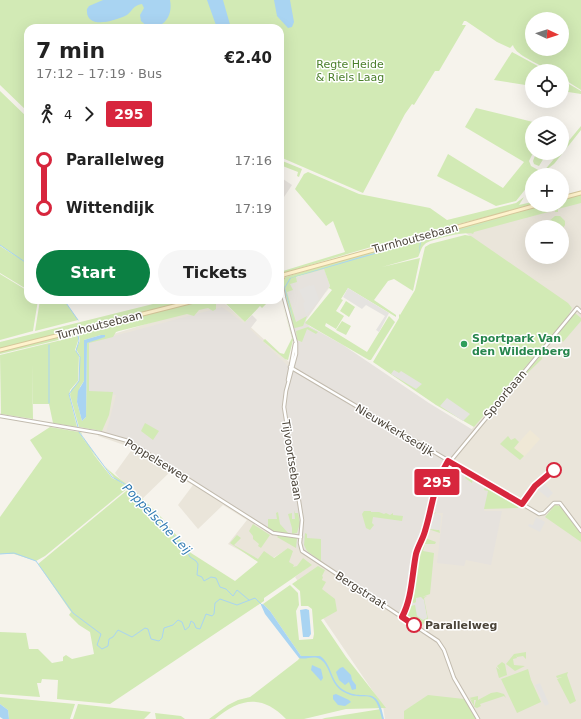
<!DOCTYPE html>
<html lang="en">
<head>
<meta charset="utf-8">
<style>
	:root { --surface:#fff; --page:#f6f6f6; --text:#222; --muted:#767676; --accent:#0b8043 }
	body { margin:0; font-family:"DejaVu Sans",sans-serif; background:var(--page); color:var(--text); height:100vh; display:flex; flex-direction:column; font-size:15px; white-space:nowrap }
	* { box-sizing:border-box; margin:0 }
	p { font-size:13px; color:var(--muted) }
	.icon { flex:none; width:22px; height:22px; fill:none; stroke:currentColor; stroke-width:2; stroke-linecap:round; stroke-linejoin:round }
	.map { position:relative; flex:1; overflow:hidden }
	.sheet { position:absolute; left:24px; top:24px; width:260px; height:280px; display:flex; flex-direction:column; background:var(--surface); border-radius:12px; box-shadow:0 4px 16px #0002 }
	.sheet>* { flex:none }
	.badge { padding:0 8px; border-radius:3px; font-size:14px; line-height:26px }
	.needle { width:26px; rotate:94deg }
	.tools { position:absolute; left:525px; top:12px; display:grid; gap:8px }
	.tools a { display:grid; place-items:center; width:44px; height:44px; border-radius:50%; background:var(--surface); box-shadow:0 4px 16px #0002; font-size:20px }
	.map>.badge { position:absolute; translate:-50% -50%; box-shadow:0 0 0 2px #fff }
	.legs { display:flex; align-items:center; gap:6px; height:44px; padding:0 12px; font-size:13px }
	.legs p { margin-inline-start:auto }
	.head { display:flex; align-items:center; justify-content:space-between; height:68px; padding:0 12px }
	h1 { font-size:22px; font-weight:700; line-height:30px }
	.button { display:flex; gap:8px; margin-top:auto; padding:8px 12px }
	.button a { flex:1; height:46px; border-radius:24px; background:var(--accent); color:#fff; font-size:16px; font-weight:700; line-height:46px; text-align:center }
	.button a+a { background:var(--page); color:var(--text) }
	ul { padding:0 12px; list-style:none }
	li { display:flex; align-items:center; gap:14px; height:48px; font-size:15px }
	li i { display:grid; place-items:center; width:6px; height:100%; margin:0 5px; background:currentColor }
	li i::after { content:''; width:10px; height:10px; margin:-5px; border:3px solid; border-radius:50%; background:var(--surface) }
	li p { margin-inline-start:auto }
	li:first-child i { background:linear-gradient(#0000 50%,currentColor 0) }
	li:last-child i { background:linear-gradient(currentColor 50%,#0000 0) }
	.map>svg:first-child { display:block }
	.residential { fill:#eae5da; fill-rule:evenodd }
	.industrial { fill:#e6e2dd }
	.education { fill:#efe8d6 }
	.green { fill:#d2eab5; fill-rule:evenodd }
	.parking { fill:#e5e3e0 }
	.water { fill:#a9d4f2 }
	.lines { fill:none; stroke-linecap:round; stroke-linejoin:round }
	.stream { stroke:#a9d4f2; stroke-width:1 }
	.tertiary-casing { stroke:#c2bbae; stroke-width:4.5 }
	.secondary-casing { stroke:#d6c79b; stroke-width:5 }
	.tertiary { stroke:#fff; stroke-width:2.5 }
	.secondary { stroke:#fff3cd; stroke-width:3 }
	.line-1-casing { stroke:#fff; stroke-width:9 }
	.line-1 { stroke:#d7263d; stroke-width:6 }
	.leisure-dot { fill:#2e9e5b; stroke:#fff; stroke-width:1.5 }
	.stop-1-dot { fill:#fff; stroke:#d7263d; stroke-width:2 }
	.labels { text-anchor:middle; stroke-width:3; stroke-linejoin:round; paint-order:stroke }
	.park-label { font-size:11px; fill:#4a7f2a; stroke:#fff }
	.street-label { font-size:11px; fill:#4b4439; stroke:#fff }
	.leisure-label { font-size:11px; font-weight:bold; fill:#27864d; stroke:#fff; text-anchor:start }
	.stop-label { font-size:11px; font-weight:bold; fill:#4b4439; stroke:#fff; text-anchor:start }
	.water-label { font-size:12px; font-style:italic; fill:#2e7ab2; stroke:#fff }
</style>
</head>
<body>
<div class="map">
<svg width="581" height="719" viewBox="0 0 581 719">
	<rect width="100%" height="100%" fill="#f6f3ec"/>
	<path class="residential" d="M581 201V719H385L383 706 295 577 311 565 294 568 288 564 289 548 273 558 258 560 228 544 247 520 223 505 198 529 178 505 193 485 170 472 139 502 115 473 133 448 98 436 108 396 87 394V342L222 301 289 362 448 458 572 308 463 231 551 205H562ZM532 227H562V257H532Z"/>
	<path class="industrial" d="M280 177 292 185 280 203Z
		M324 268 330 286 306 320 309 326 343 345 429 403 473 430 450 462 490 486 484 511H502L491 565 466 560 464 566 437 563 443 513H429L417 547 404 610 399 613 140 447 106 433 116 395 88 391V343L222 307 244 323 252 315 257 320 250 329 289 367 292 357 295 332 282 282Z"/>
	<path class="education" d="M530 430 540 439 524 457 514 448Z"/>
	<path class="green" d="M0 0H581V90L562 78V71H550L542 67 543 65 541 66C533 61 515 54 513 45L510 48 497 42 466 21H464L462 25H466L439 71H435L414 105 412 104 405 114 363 193 280 157V28H28V112L0 85ZM532 19H562V49H532Z
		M512 52 547 71H532V86L494 80Z
		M562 80 581 91V94L562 91Z
		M0 91 28 118V149L26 150 28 153V290L0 273V246L17 257 0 245Z
		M476 108 537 123H532L533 153 529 161 531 166 540 171 537 175H532V181L516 201 496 206 437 176 448 154 503 188 524 162 465 127Z
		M581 126V130L554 164 543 172 559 153H562V149Z
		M536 153H547L539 166 534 164 533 161Z
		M280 160 302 169 299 177 297 176 298 172 280 165Z
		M308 172 359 194 430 208 447 220 516 203 524 197 519 205 532 202V205L388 242 283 273 280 271V269L283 271 345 252 333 221 326 226 295 189 304 174Z
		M581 195V203L558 209V212H555L553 205H562V199Z
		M541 205H551L552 211 474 232 473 234C467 231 431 239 425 244 421 247 420 254 418 257L382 267 420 258 413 291 394 279 388 281 374 300 396 315V317L348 288 341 299 343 300 336 311 344 316 336 329 326 323 325 326 367 352 389 316 395 322 371 360H369L305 323 332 290 329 288 325 294 330 286 324 269 296 277 297 282 290 284 293 290 287 292 296 322 307 316 303 326 295 328 293 327 282 282 286 277 336 261Z
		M555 216H560L565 221V225L562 230V227H549V221Z
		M465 235 471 236 568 303 572 308 567 318 474 427 436 405 373 362 399 318V314L400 315 415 290 425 247 430 244Z
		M0 274 28 291V300H38L33 331 0 340Z
		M40 300H64L78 320 35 331Z
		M169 300H194L0 349V342Z
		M203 300H210L212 303H216V309L213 311 208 308 199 310 194 316 187 314 119 331 116 332 113 337 89 343V391L113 392 109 415 102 431 79 427 70 395 71 390 79 381 80 356 76 349 80 341 79 335 0 354V351ZM101 335H105L87 343 86 417 82 421 77 402 80 387 84 381V340Z
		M226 300H279L270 304 268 302 262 308 260 306 245 322 225 303Z
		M346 301 355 307 349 317 340 311Z
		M282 303 293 340 288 360 285 359 263 341 265 339 280 353 284 354 292 338Z
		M575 313 581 318V321L563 342 558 336C551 343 543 349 542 359L505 395 538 359 542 352Z
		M342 321 351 326 346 335 336 330Z
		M308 327 318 332 316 334 307 329 302 342 297 340 296 331Z
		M78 336V341L75 350 79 355 78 381 70 390 69 395 77 427 53 423 49 404H33L32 363 33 419 1 414 0 355Z
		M145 423 159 431 153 440 141 431Z
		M50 427 79 432 94 455 112 478 116 480 96 456 80 432H81C90 455 111 474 130 486L118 481 129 487 45 556 36 561 14 554H0V517L42 458 30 440Z
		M508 436 511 440 515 438 519 442 514 448 524 456 520 460 500 444Z
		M467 474 490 487 489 489 519 504 518 508 484 509 488 491 484 490 485 486 473 479 472 483 465 478Z
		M131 487 163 519 191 553 235 581 258 562 230 543 237 535 241 538 234 545 258 559 264 551 274 558 288 548 293 551 289 562 294 565 293 567 297 566 303 558 312 565 264 598V601L255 607 110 704 57 699 58 680 42 679 41 683H37L40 697 0 694V632L26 633 29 649H38L52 663 63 661V657L66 655 72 659 94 654 90 632 79 625 69 615 71 612 38 564Z
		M555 505 560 506 581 534V542L545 517Z
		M294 510 295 513H298L300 523 297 533 292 534V528L288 514 292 513V519H295Z
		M364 511H371V512H379L384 514 386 513 390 515 393 513V515L403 516 402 521 373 517 372 523 374 525 370 530 366 528 362 514Z
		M278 512 280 524 289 534 277 533 268 528V519H277L276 513Z
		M436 512 435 515 431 516 429 528 438 530 439 529 440 533 428 529 425 538 436 542 435 544H425L423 551 434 553 430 594 422 597 427 596 424 598 428 619 421 626 407 616 408 605H416L422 619 427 617 423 599 414 603 409 601 417 554 426 534 431 515Z
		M253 524 270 535 261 548 258 546 259 544 253 539V536L249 531Z
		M305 533 307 534V538L321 539V561L326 565 307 551 304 545Z
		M278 536 297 538 296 548 277 537Z
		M318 566 325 570 322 576 323 577 322 580 326 582 322 589 335 599 337 611 321 620 346 657 386 708 346 709 304 719H286C262 694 240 698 215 719H209L228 705 238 700 250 697 298 660 301 656 270 611 263 604 290 585 298 593 299 605 296 611 299 640 313 639 314 634 312 609 308 606H301L300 591 292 584Z
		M526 652V659L523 656 517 657 516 655 517 658 513 659 514 665 525 666 515 671 506 664 514 654Z
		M502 662 505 664 507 675 499 678 496 667 500 670 497 666Z
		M528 669 531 680 541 702 517 713 501 679Z
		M568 672 567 675 576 701 570 704 557 679 562 677 557 678 556 676Z
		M497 692 504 694 506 698 504 696 480 704 481 706 477 708 474 707 476 700H474V706L470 699 474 700 469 698 478 696V700L491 693Z
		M428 695 464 699 476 719H404V711Z
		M0 697 75 704 70 719H9L8 710 0 704Z
		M78 704 151 712 144 719H73Z
		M381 709 383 719H322L325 718Z
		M155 713 181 716 185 719H156Z"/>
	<path class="parking" d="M310 285V286L314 285 319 300 306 315 303 303 305 302 299 290Z
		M348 288 389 313 379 332 376 330 385 316 366 305 362 309 343 297Z
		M394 370 399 373 401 371 422 384 416 389 391 374Z
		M447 398 470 414 463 421 440 406Z
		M542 481 553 493 548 498 537 489Z
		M436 513 441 516 440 530 429 529 431 516Z
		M536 517 545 522 540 532 528 526 529 524 533 525Z
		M421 597 424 600 427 618 423 620 417 616 415 605 410 606V603H416V598Z
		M540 683 549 704 545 706 535 685Z"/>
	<path class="water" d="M103 0H170C173 15 165 29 148 27L141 21 140 15 144 8 142 4C132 5 132 13 125 16 114 21 85 30 87 9L89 6Z
		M207 0H223L231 28H217Z
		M274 0H290L294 22 292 27 288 28 277 16Z
		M552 205 421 241 419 254 420 241 291 278 285 288 295 325 284 288 290 278 360 257Z
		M101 335H105V337L87 343 86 417 82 421 77 402 78 391 84 381V340Z
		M263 604 270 611 301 656H320C332 664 330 680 342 689 364 704 377 681 384 719H382C374 682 364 705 342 691 329 682 331 666 320 659 313 655 306 660 299 658L265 614 261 605Z
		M306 609 309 610 311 634 309 637H303L300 610Z
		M312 665 321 669 323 678 321 681 311 670Z
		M343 667 351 675 352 680 356 685V689L352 690 349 682 345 685 339 680 336 672 340 668Z
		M336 694 349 700 351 702 345 706 338 705 333 699V695Z
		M0 704 8 710 9 719H3L0 717Z"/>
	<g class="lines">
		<path class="stream" d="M0 245 28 264
			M64 300 78 320
			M78 326V325
			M49 403V345
			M78 427 69 394 79 381 80 357 76 351 79 341 78 335
			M79 432 112 477 128 486 168 527 177 541 185 548 190 557 196 561 198 564 197 575 202 577 204 581 211 577 216 578 220 587 226 589 233 596 237 590 249 600
			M0 554 14 553 36 561 73 613 101 634 97 645 102 649 108 646 109 639 113 637 118 630 132 637 145 628 148 629 151 639 159 641 162 638 164 628 173 625 178 620 182 622 185 630 189 627 191 621 194 623 196 628 200 629 206 614 212 616 214 614 215 603 220 599 237 605 255 598 263 606"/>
		<g class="tertiary-casing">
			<path id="tertiary" d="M281 281 284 298 296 343V354L286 391 284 407 302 520 300 543 302 551 438 641 444 650 454 678 478 719
				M290 367 539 514 544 513 554 503H560L581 531
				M288 380 295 344
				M0 416 100 433 128 441 273 533 301 537
				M402 617 406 607 417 551 425 532 434 489 444 469 577 308 581 312"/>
		</g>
		<g class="secondary-casing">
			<path id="secondary" d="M562 198 581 193
				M280 272 283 277 280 281
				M283 275 537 205
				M0 350 198 300"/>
		</g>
		<use href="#tertiary" class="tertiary"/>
		<use href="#secondary" class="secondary"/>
	</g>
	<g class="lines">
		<g class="line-1-casing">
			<path id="line-1" d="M414 625 402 617C412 599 412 574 416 554 418 546 423 539 425 531 433 505 433 485 448 461L522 504 535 486 554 470"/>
		</g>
		<use href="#line-1" class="line-1"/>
	</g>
	<circle class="leisure-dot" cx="464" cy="344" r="4"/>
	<g class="stop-1-dot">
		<circle cx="554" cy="470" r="7"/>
		<circle cx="414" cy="625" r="7"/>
	</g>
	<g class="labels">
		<g class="park-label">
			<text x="350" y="68">Regte Heide<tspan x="350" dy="13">&amp; Riels Laag</tspan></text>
		</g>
		<g class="street-label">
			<text transform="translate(415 238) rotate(-15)" y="4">Turnhoutsebaan</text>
			<text transform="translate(99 325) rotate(-14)" y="4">Turnhoutsebaan</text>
			<text transform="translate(505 394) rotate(-50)" y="4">Spoorbaan</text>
			<text transform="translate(395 430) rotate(31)" y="4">Nieuwkerksedijk</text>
			<text transform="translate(157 460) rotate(31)" y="4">Poppelseweg</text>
			<text transform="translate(292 460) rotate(81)" y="4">Tijvoortsebaan</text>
			<text transform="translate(361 590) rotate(33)" y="4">Bergstraat</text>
		</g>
		<g class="leisure-label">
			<text x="472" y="342">Sportpark Van<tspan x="472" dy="13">den Wildenberg</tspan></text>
		</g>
		<g class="stop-label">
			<text x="425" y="629">Parallelweg</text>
		</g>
		<g class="water-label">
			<text transform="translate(157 519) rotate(46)" y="4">Poppelsche Leij</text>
		</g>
	</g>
</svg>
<div class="tools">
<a><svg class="needle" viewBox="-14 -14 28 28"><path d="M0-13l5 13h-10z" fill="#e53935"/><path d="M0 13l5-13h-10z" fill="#767676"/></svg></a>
<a><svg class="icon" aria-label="locate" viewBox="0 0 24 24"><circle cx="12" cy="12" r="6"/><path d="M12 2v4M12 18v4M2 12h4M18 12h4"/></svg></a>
<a><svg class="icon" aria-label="layers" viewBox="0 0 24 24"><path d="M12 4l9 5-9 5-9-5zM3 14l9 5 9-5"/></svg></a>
<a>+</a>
<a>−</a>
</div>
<b class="badge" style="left:437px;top:482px;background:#d7263d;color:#fff">295</b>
<section class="sheet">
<div class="head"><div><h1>7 min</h1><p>17:12 – 17:19 · Bus</p></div><b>€2.40</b></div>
<div class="legs"><svg class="icon" aria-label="walk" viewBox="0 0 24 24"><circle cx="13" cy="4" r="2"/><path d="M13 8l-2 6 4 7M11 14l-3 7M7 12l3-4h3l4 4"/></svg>4<svg class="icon" aria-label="forward" viewBox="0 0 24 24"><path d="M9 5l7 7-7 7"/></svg><b class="badge" style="background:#d7263d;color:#fff">295</b></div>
<ul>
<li><i style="color:#d7263d"></i><b>Parallelweg</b><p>17:16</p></li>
<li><i style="color:#d7263d"></i><b>Wittendijk</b><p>17:19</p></li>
</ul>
<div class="button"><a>Start</a><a>Tickets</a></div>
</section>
</div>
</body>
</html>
